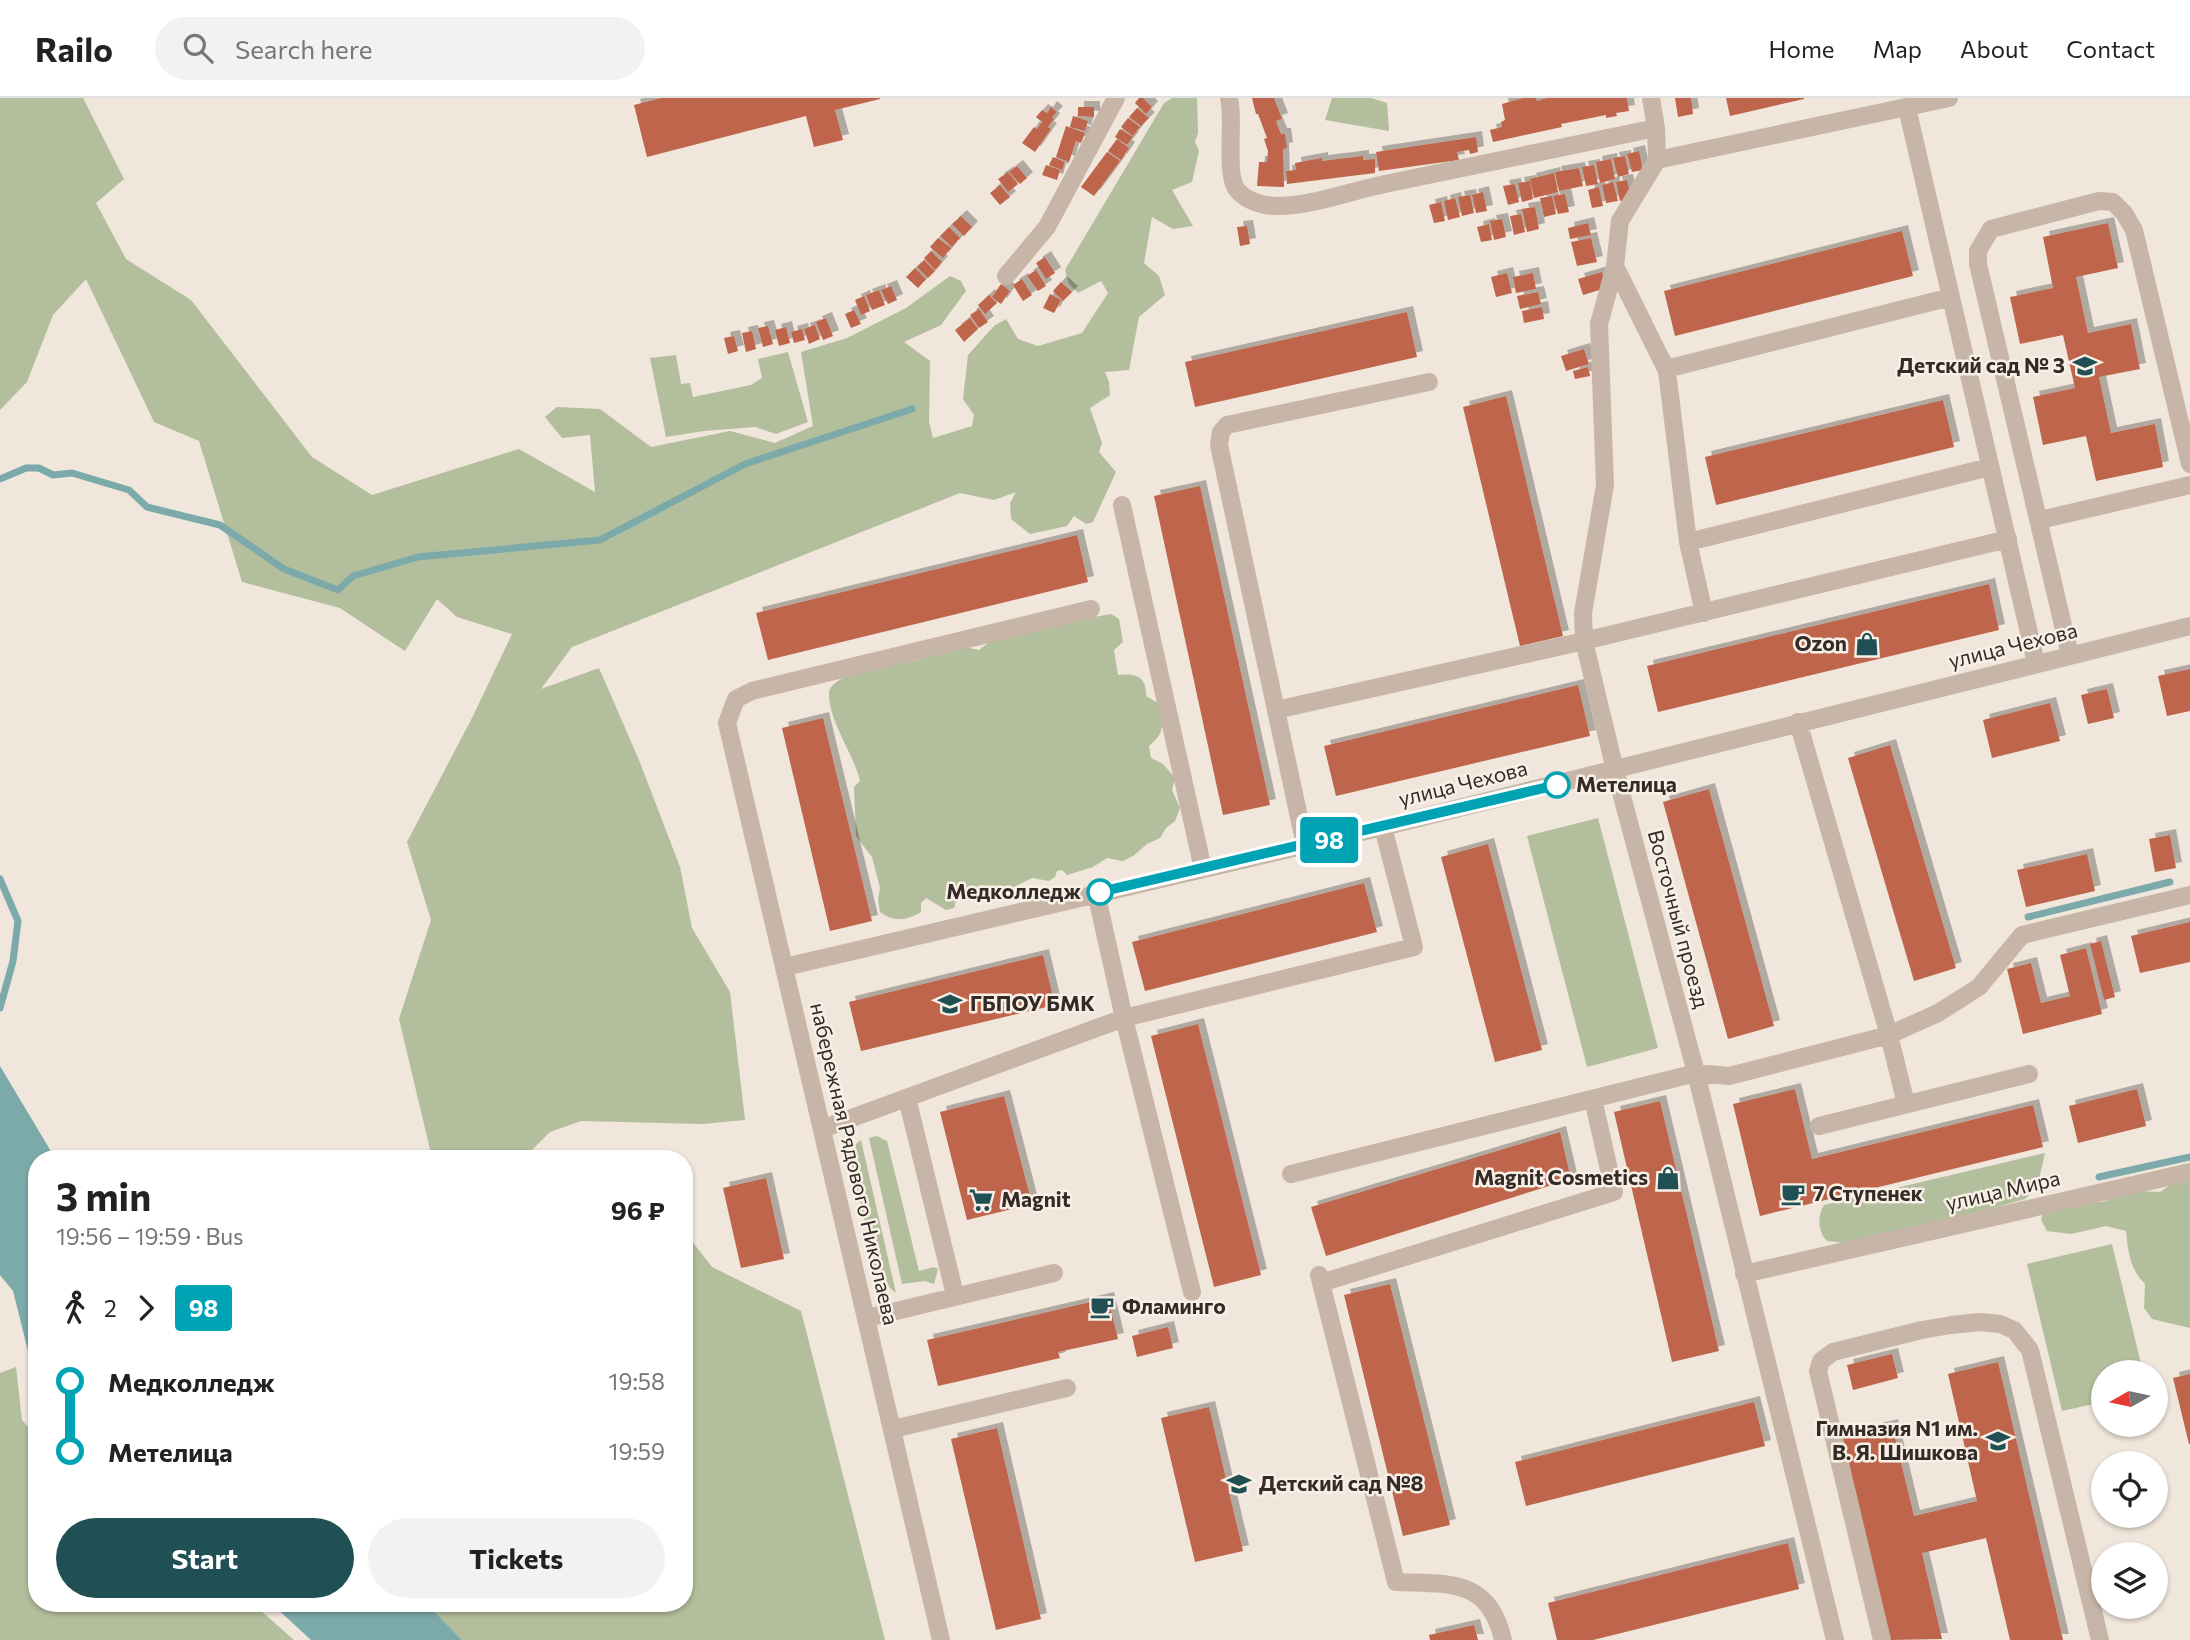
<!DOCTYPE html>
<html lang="en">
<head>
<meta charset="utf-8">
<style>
	:root { --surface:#fff; --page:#f2f2f2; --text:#222; --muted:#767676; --line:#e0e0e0; --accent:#205053 }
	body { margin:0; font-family:Commissioner,sans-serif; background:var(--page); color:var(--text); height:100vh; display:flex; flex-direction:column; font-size:26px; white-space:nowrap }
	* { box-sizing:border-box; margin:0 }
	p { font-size:23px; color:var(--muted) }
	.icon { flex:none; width:38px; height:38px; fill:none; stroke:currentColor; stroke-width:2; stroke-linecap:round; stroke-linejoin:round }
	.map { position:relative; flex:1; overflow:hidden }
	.sheet { position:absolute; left:28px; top:1052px; width:665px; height:462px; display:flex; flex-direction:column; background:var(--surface); border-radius:28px; box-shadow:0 2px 5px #0004 }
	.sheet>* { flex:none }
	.badge { padding:0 14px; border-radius:5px; font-size:24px; line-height:46px }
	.needle { width:46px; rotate:261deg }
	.controls { position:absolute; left:2091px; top:1262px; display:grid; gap:14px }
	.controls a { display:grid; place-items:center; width:77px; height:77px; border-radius:50%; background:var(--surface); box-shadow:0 2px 5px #0004; font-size:35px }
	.map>.badge { position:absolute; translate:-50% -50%; box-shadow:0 0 0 4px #fff }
	.legs { display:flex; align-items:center; gap:10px; height:77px; padding:0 28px; font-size:23px }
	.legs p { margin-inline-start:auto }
	.overview { display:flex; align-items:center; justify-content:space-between; height:119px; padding:0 28px }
	h1 { font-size:38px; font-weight:700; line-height:52px }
	.button { display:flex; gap:14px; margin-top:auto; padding:14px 28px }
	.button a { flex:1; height:80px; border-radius:42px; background:var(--accent); color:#fff; font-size:28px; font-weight:700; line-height:80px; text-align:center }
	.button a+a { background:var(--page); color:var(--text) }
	ul { padding:0 28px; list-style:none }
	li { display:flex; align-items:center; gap:24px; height:70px; font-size:26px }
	li i { display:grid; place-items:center; width:10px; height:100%; margin:0 9px; background:currentColor }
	li i::after { content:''; width:18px; height:18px; margin:-9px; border:5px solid; border-radius:50%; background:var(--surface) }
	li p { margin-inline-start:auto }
	li:first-child i { background:linear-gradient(#0000 50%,currentColor 0) }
	li:last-child i { background:linear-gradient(currentColor 50%,#0000 0) }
	header { display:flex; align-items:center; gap:42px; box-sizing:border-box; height:98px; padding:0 35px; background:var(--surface); border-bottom:2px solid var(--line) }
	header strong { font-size:33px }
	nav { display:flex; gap:38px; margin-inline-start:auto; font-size:24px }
	.search { width:490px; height:63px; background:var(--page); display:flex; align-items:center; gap:18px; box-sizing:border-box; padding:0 24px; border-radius:38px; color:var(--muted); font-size:26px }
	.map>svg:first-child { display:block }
	.green { fill:#b3be9c }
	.water { fill:#7caaab }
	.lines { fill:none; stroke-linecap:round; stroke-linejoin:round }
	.stream { stroke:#7caaab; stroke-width:7 }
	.building { fill:#be654b; filter:url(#shadow) }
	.minor { stroke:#c7b5a8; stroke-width:18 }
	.line-1-casing { stroke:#fff; stroke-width:16 }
	.line-1 { stroke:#00a3b4; stroke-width:10 }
	.stop-1-dot { fill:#fff; stroke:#00a3b4; stroke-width:3.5 }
	.labels { text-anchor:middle; stroke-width:5; stroke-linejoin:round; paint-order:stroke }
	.poi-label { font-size:21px; font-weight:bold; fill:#342b27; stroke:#f8f0e7; text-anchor:start }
	.street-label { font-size:21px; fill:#342b27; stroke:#f8f0e7 }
	.stop-label { font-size:21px; font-weight:bold; fill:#342b27; stroke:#f8f0e7; text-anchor:start }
</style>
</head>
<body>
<header>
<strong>Railo</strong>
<div class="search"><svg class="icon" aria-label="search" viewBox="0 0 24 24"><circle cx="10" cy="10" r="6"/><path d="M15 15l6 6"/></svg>Search here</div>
<nav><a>Home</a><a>Map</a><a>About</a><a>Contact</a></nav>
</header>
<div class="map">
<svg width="2190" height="1542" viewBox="0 0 2190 1542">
	<defs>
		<filter id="shadow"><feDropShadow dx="6" dy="-6" stdDeviation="0" flood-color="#0004"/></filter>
	</defs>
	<rect width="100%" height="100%" fill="#f0e6db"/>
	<path class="green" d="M0 0H83L124 81 96 105 126 161 191 202 312 359 372 397 519 351 595 394 590 337 562 340 545 319 557 309 600 311 651 349 730 333 775 345 813 328 801 254 847 240 906 210 950 178 961 183 966 193 941 227 904 244 930 263 929 324 933 340 972 328 974 317 963 301 968 257 994 228 1006 221 1018 241 1038 248 1082 235 1108 195 1101 183 1078 195 1069 186 1065 172 1164 5 1172 0H1197L1198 35 1195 44 1199 53 1192 84 1172 92 1193 128 1173 131 1152 119 1144 165 1159 178 1165 197 1139 219 1129 272 1105 274 1109 284 1110 297 1090 310 1102 345 1099 354 1116 374 1093 424 1086 426 1074 418 1067 428 1030 436 1011 421 1010 405 1016 394 994 402 960 395 572 549 541 591 599 570 639 662 680 769 692 830 730 894 745 1022 703 1026 581 1023 550 1034 524 1060H432L399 921 431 822 407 744 473 618 512 536 457 519 437 501 405 553 340 510 242 484 199 343 154 324 86 181 53 217 27 284 0 312Z
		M1332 0H1371L1387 5 1389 33 1325 22Z
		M788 254 808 324 776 336 755 329 704 333 666 339 650 260 676 257 681 286 690 285 693 299 751 287 762 280 758 261Z
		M1111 516 1119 521 1123 544 1114 552 1118 577C1135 575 1147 578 1146 598L1158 605C1162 627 1167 633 1149 648L1151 660 1163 666 1175 680 1172 692 1180 710 1175 723 1166 730 1160 740 1147 746 1133 758 1123 763 1107 760 1093 769 1067 777 1062 772 1057 773 1055 779 1049 783 1032 780 1010 791 998 789C990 805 973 800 957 800L954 810 946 812 926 800 921 805V814C906 823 894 824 880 814L878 801 880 790 872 759 856 738 854 689 860 683C854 656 829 624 829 596 829 574 894 567 911 564 927 561 940 550 957 549 964 548 972 551 979 552 994 540 1010 528 1030 535L1048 527Z
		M1598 720 1658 950 1587 969 1527 738Z
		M877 1038 887 1043 919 1173 934 1169 938 1171 934 1186 925 1183 902 1186 869 1040Z
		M861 1042 896 1195 883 1184 875 1170 850 1059 852 1049Z
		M2045 1055 2037 1090 2025 1101 1958 1120 1845 1145 1827 1143C1818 1133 1817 1119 1824 1107Z
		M2190 1082V1230L2152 1221 2144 1210 2145 1186C2130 1171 2128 1154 2126 1133L2106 1128 2071 1136 2047 1133 2041 1122 2044 1111 2070 1105 2102 1104 2138 1093 2160 1094 2173 1085Z
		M684 1133 712 1169 801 1213 885 1542H462L426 1505H684Z
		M2112 1146 2143 1274H2104L2103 1304 2062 1313 2027 1166Z
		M16 1269 22 1322 37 1339V1505H252L294 1542H0V1275Z"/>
	<path class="water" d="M0 968 55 1060H37V1323L33 1319 31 1265 13 1193 0 1177Z
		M271 1505H426L462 1542H311Z"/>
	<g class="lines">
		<path class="stream" d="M0 381 26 370H39L53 377 72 375 129 392 147 409 220 427 284 471 338 492 353 478 418 459 600 442 745 366 912 311
			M0 781 18 823 13 863 0 910
			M2028 819 2170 784
			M2099 1079 2190 1059"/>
	</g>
	<path class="building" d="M661 0H880V1L835 12 843 42 814 49 806 18 647 59 634 7Z
		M1139 0H1143L1152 9 1146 16 1135 5Z
		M1252 0H1274L1282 21 1276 23 1281 36H1285L1287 50 1283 51 1284 89 1257 88 1259 64H1267L1268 53 1264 41 1267 40 1258 16H1256Z
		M1523 0H1536L1537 3 1547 0H1627L1629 13 1616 15 1617 18 1606 20V17L1561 26 1562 29 1493 44 1490 32 1502 29 1501 24 1505 22 1502 6Z
		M1675 0H1691L1693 16 1678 19Z
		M1726 0H1804V1L1730 18Z
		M1051 9 1057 14 1052 19 1054 21 1048 29 1051 31 1046 38 1035 54 1022 45 1034 29 1037 31 1042 24 1036 19 1042 12 1047 15Z
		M1078 9H1094V19L1078 18Z
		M1137 10 1149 20 1141 28 1129 19Z
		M1073 18 1088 23 1085 33 1070 29Z
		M1128 20 1140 29 1133 38 1121 29Z
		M1066 28 1085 35 1081 45 1076 43 1069 64 1056 59Z
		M1120 31 1133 39 1127 47 1115 39Z
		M1476 39 1478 54 1470 56 1469 52 1457 54 1459 62 1379 73 1376 54Z
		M1117 41 1129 50 1121 62 1108 53Z
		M1639 53 1643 72 1632 74 1627 56Z
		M1107 54 1120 63 1094 98 1081 89Z
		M1363 58V62L1375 61V75L1287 86 1286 73 1296 72 1295 65 1322 60V63Z
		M1625 58 1629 76 1618 79 1613 60Z
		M1053 59 1065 64 1062 72 1049 67Z
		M1611 61 1615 81 1600 85 1596 64Z
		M1046 67 1060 72 1057 82 1042 77Z
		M1594 67 1598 86 1586 88 1582 69Z
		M1017 68 1027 80 1020 86 1009 74Z
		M1579 70 1583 88 1559 93 1555 74Z
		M1008 74 1018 86 1008 94 998 81Z
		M1554 75 1558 94 1534 100 1530 81Z
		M1627 82 1631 100 1620 103 1616 84Z
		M1530 83 1533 101 1522 104 1518 85Z
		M1613 84 1618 103 1606 105 1602 87Z
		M1515 86 1519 104 1508 107 1503 88Z
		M1000 87 1010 99 1000 107 990 95Z
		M1599 89 1603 108 1592 110 1588 92Z
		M1483 94 1487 113 1476 115 1472 97Z
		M1565 96 1569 114 1558 116 1553 98Z
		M1470 97 1474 115 1462 118 1458 99Z
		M1552 98 1556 116 1544 119 1540 100Z
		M1455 100 1460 119 1448 122 1444 103Z
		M1441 104 1445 123 1434 125 1429 107Z
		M1535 109 1539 131 1527 134 1522 111Z
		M1521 116 1525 134 1514 137 1510 118Z
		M961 118 972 129 964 138 952 126Z
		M1502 121 1506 139 1494 142 1490 123Z
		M1588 125 1591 137 1570 141 1568 130Z
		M2108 125 2118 170 2076 179 2088 235 2131 226 2140 271 2099 279 2111 335 2155 326 2163 369 2096 383 2086 338 2043 347 2033 299 2075 290 2063 237 2020 246 2010 199 2053 190 2043 139Z
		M1489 126 1492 142 1481 144 1477 129Z
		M1247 128 1250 146 1240 148 1237 129Z
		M949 129 960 140 952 149 940 138Z
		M1902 133 1913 178 1675 238 1664 193Z
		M938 140 951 150 943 160 930 149Z
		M1591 140 1597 164 1577 168 1571 144Z
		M931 153 942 164 935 172 924 160Z
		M1045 159 1055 175 1046 181 1036 165Z
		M924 162 935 173 928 180 917 169Z
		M915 170 926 181 918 190 906 179Z
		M1036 172 1046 188 1038 193 1027 178Z
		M1602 174 1606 190 1583 197 1578 181Z
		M1507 175 1512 195 1496 199 1491 179Z
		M1533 175 1536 191 1516 195 1513 179Z
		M1022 181 1032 197 1023 203 1013 187Z
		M1061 184 1072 194 1063 203 1053 193Z
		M1001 186 1010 193 1001 206 992 199Z
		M891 188 897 202 888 206 881 192Z
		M879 192 885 207 872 212 866 197Z
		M1538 194 1541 206 1520 211 1517 198Z
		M1050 196 1061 202 1054 215 1043 210Z
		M989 197 997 205 985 216 978 207Z
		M864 198 870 213 861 217 855 202Z
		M1542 209 1544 221 1524 225 1522 213Z
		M979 211 988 224 979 230 970 217Z
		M854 212 861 226 851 230 845 216Z
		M1407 214 1417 259 1195 309 1185 264Z
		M826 220 833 238 823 242 816 224Z
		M970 220 978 231 964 244 955 232Z
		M815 227 820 241 809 246 804 231Z
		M768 228 773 246 763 249 758 230Z
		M786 229 790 245 779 248 775 232Z
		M802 231 805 242 794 245 791 234Z
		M752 233 756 251 746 254 742 235Z
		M734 238 738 253 728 256 724 240Z
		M1584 251 1589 266 1566 273 1561 258Z
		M1588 269 1590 278 1575 281 1573 273Z
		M1506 298 1563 538 1520 548 1463 309Z
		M1943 302 1954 349 1716 407 1705 359Z
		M1200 388 1270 707 1223 717 1154 398Z
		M1077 437 1088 484 768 562 756 515Z
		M1989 486 1999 532 1658 614 1647 568Z
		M2190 571V613L2167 618 2158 578Z
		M1578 587 1590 638 1336 698 1324 648Z
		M2107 591 2114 620 2088 626 2081 597Z
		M2050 605 2060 643 1992 660 1983 622Z
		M823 620 872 823 830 833 782 630Z
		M1890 647 1956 870 1914 883 1848 660Z
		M1709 691 1774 928 1728 941 1663 704Z
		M2170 737 2176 770 2155 774 2149 741Z
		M1488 746 1542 952 1495 964 1441 759Z
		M2087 756 2095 793 2026 809 2017 772Z
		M1364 785 1377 834 1145 893 1132 844Z
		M2190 824V864L2140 875 2131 838Z
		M2101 843 2115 899 2104 902 2090 846Z
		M2086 850 2102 916 2023 936 2007 871 2031 865 2041 905 2070 898 2060 857Z
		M1043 857 1055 907 861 953 849 904Z
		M1198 926 1261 1177 1214 1189 1151 938Z
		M1795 991 1812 1061 2033 1007 2043 1049 1760 1118 1733 1006Z
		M2137 991 2146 1028 2078 1045 2069 1008Z
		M1004 998 1032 1106 967 1122 940 1014Z
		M1660 1003 1719 1253 1672 1264 1614 1014Z
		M1560 1034 1571 1081 1326 1158 1311 1109Z
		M766 1080 784 1161 741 1170 723 1090Z
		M1390 1186 1450 1427 1403 1438 1344 1197Z
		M1108 1200 1118 1241 1058 1254 1060 1260 938 1288 927 1242Z
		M1168 1229 1173 1250 1137 1259 1132 1238Z
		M1892 1256 1898 1280 1853 1292 1847 1267Z
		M1998 1264 2063 1542H2010L1986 1440 1922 1455 1942 1541 1890 1542 1842 1339 1892 1327 1914 1418 1977 1403 1948 1276Z
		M2190 1276V1346H2189L2173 1280Z
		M1754 1304 1765 1348 1526 1408 1515 1364Z
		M1209 1309 1243 1453 1195 1464 1161 1320Z
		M997 1330 1041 1521 996 1532 951 1341Z
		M1788 1445 1799 1491 1593 1542H1557L1548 1505Z
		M1474 1527 1478 1542H1430L1429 1537Z"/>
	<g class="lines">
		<path class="minor" d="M1229 0C1235 22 1224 79 1238 93 1247 103 1263 108 1276 108 1313 108 1350 93 1385 86 1475 67 1566 49 1656 30
			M1651 0 1656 30 1657 62 1620 123 1615 168 1599 226 1605 387 1583 515 1584 543 1615 672 1696 975 1835 1542
			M1907 10 2036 565
			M1657 62 1949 0
			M1615 168 1667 273 1688 444 1704 515
			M1006 178 1047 129 1116 0
			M1666 271 1951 199
			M1122 407 1203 771
			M2040 422 2190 387
			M1688 444 1990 369
			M2070 557 1978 166V153L1991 131 2099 103 2113 104 2124 115 2134 132 2190 366
			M1276 612 1584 543 2008 441
			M1798 624 1889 937 1906 1006
			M1305 747 1219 347 1221 334 1227 327 1429 284
			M1096 795 1124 920 1192 1194
			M785 869 1383 729 2190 528
			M907 1000 955 1197
			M1819 1028 2029 976
			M822 1031 1124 920 1414 849 1383 729
			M1291 1076 1696 975 1729 978 1889 937 1938 915 1979 889 2022 837 2190 797
			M1744 1176 2190 1074
			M1319 1177 1396 1484C1449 1486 1489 1480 1503 1542
			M1321 1185 1614 1094 1593 1001
			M867 1220 1054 1175
			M893 1331 1067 1290
			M941 1542 727 625 736 601 752 593 1091 511
			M1882 1542 1818 1273 1821 1263 1833 1254 1922 1232 1951 1227 1980 1224 2000 1226 2014 1232 2030 1252 2100 1542"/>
	</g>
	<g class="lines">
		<g class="line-1-casing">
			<path id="line-1" d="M1100 794 1557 687"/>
		</g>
		<use href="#line-1" class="line-1"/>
	</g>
	<defs>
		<g id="school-bare" transform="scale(1.89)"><path d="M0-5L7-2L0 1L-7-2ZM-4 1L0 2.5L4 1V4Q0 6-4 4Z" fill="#205053" stroke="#f8f0e7" stroke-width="2.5" paint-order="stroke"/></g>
		<g id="shop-bare" transform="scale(1.89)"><path d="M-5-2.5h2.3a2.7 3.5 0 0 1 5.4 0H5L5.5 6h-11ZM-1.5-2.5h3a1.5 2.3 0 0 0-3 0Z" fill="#205053" stroke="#f8f0e7" stroke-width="2.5" paint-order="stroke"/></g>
		<g id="university-bare" transform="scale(1.89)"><path d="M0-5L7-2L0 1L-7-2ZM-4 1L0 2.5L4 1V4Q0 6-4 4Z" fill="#205053" stroke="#f8f0e7" stroke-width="2.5" paint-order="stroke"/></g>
		<g id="cafe-bare" transform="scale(1.89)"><path d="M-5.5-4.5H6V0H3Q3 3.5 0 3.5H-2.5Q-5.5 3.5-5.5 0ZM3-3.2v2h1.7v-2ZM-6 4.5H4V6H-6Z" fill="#205053" stroke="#f8f0e7" stroke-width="2.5" paint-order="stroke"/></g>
		<g id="supermarket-bare" transform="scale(1.89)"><path d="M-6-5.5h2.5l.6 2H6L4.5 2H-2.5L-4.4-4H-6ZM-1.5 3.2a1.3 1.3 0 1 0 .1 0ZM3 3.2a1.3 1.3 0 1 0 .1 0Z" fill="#205053" stroke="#f8f0e7" stroke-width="2.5" paint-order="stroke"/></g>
	</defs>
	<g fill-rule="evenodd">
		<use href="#school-bare" x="2085" y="268"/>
		<use href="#shop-bare" x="1867" y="546"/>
		<use href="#university-bare" x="950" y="906"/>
		<use href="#shop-bare" x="1668" y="1080"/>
		<use href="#cafe-bare" x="1793" y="1096"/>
		<use href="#supermarket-bare" x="981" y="1102"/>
		<use href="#cafe-bare" x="1102" y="1209"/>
		<use href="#school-bare" x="1998" y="1343"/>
		<use href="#school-bare" x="1239" y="1386"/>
	</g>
	<g class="stop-1-dot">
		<circle cx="1557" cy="687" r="12"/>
		<circle cx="1100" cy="794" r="12"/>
	</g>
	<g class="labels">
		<g class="poi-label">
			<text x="2065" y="275" text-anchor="end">Детский сад № 3</text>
			<text x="1847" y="553" text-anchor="end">Ozon</text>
			<text x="970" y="913">ГБПОУ БМК</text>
			<text x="1648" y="1087" text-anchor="end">Magnit Cosmetics</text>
			<text x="1813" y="1103">7 Ступенек</text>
			<text x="1001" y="1109">Magnit</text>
			<text x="1122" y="1216">Фламинго</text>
			<text x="1978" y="1338" text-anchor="end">Гимназия N1 им.<tspan x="1978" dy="24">В. Я. Шишкова</tspan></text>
			<text x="1259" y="1393">Детский сад №8</text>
		</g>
		<g class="street-label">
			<text transform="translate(2013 548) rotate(-14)" y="7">улица Чехова</text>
			<text transform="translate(1463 686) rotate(-14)" y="7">улица Чехова</text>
			<text transform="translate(1678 821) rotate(75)" y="7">Восточный проезд</text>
			<text transform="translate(854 1066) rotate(77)" y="7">набережная Рядового Николаева</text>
			<text transform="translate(2003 1093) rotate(-13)" y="7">улица Мира</text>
		</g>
		<g class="stop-label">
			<text x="1576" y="694">Метелица</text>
			<text x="1081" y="801" text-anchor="end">Медколледж</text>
		</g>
	</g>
</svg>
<div class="controls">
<a><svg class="needle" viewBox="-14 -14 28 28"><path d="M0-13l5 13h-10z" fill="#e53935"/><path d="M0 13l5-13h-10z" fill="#767676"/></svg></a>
<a><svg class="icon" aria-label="locate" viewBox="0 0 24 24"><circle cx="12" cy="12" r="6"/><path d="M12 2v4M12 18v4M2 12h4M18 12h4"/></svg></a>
<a><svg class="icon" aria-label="layers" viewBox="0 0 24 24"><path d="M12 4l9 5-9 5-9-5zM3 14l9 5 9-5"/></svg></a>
</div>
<b class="badge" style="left:1329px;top:742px;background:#00a3b4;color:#fff">98</b>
<section class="sheet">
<div class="overview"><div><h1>3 min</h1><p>19:56 – 19:59 · Bus</p></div><b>96 ₽</b></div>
<div class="legs"><svg class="icon" aria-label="walk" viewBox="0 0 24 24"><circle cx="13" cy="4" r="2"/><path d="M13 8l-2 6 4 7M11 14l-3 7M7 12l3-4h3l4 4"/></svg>2<svg class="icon" aria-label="forward" viewBox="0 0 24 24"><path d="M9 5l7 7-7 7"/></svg><b class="badge" style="background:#00a3b4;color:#fff">98</b></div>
<ul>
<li><i style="color:#00a3b4"></i><b>Медколледж</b><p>19:58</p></li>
<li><i style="color:#00a3b4"></i><b>Метелица</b><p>19:59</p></li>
</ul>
<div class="button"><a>Start</a><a>Tickets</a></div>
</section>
</div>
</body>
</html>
